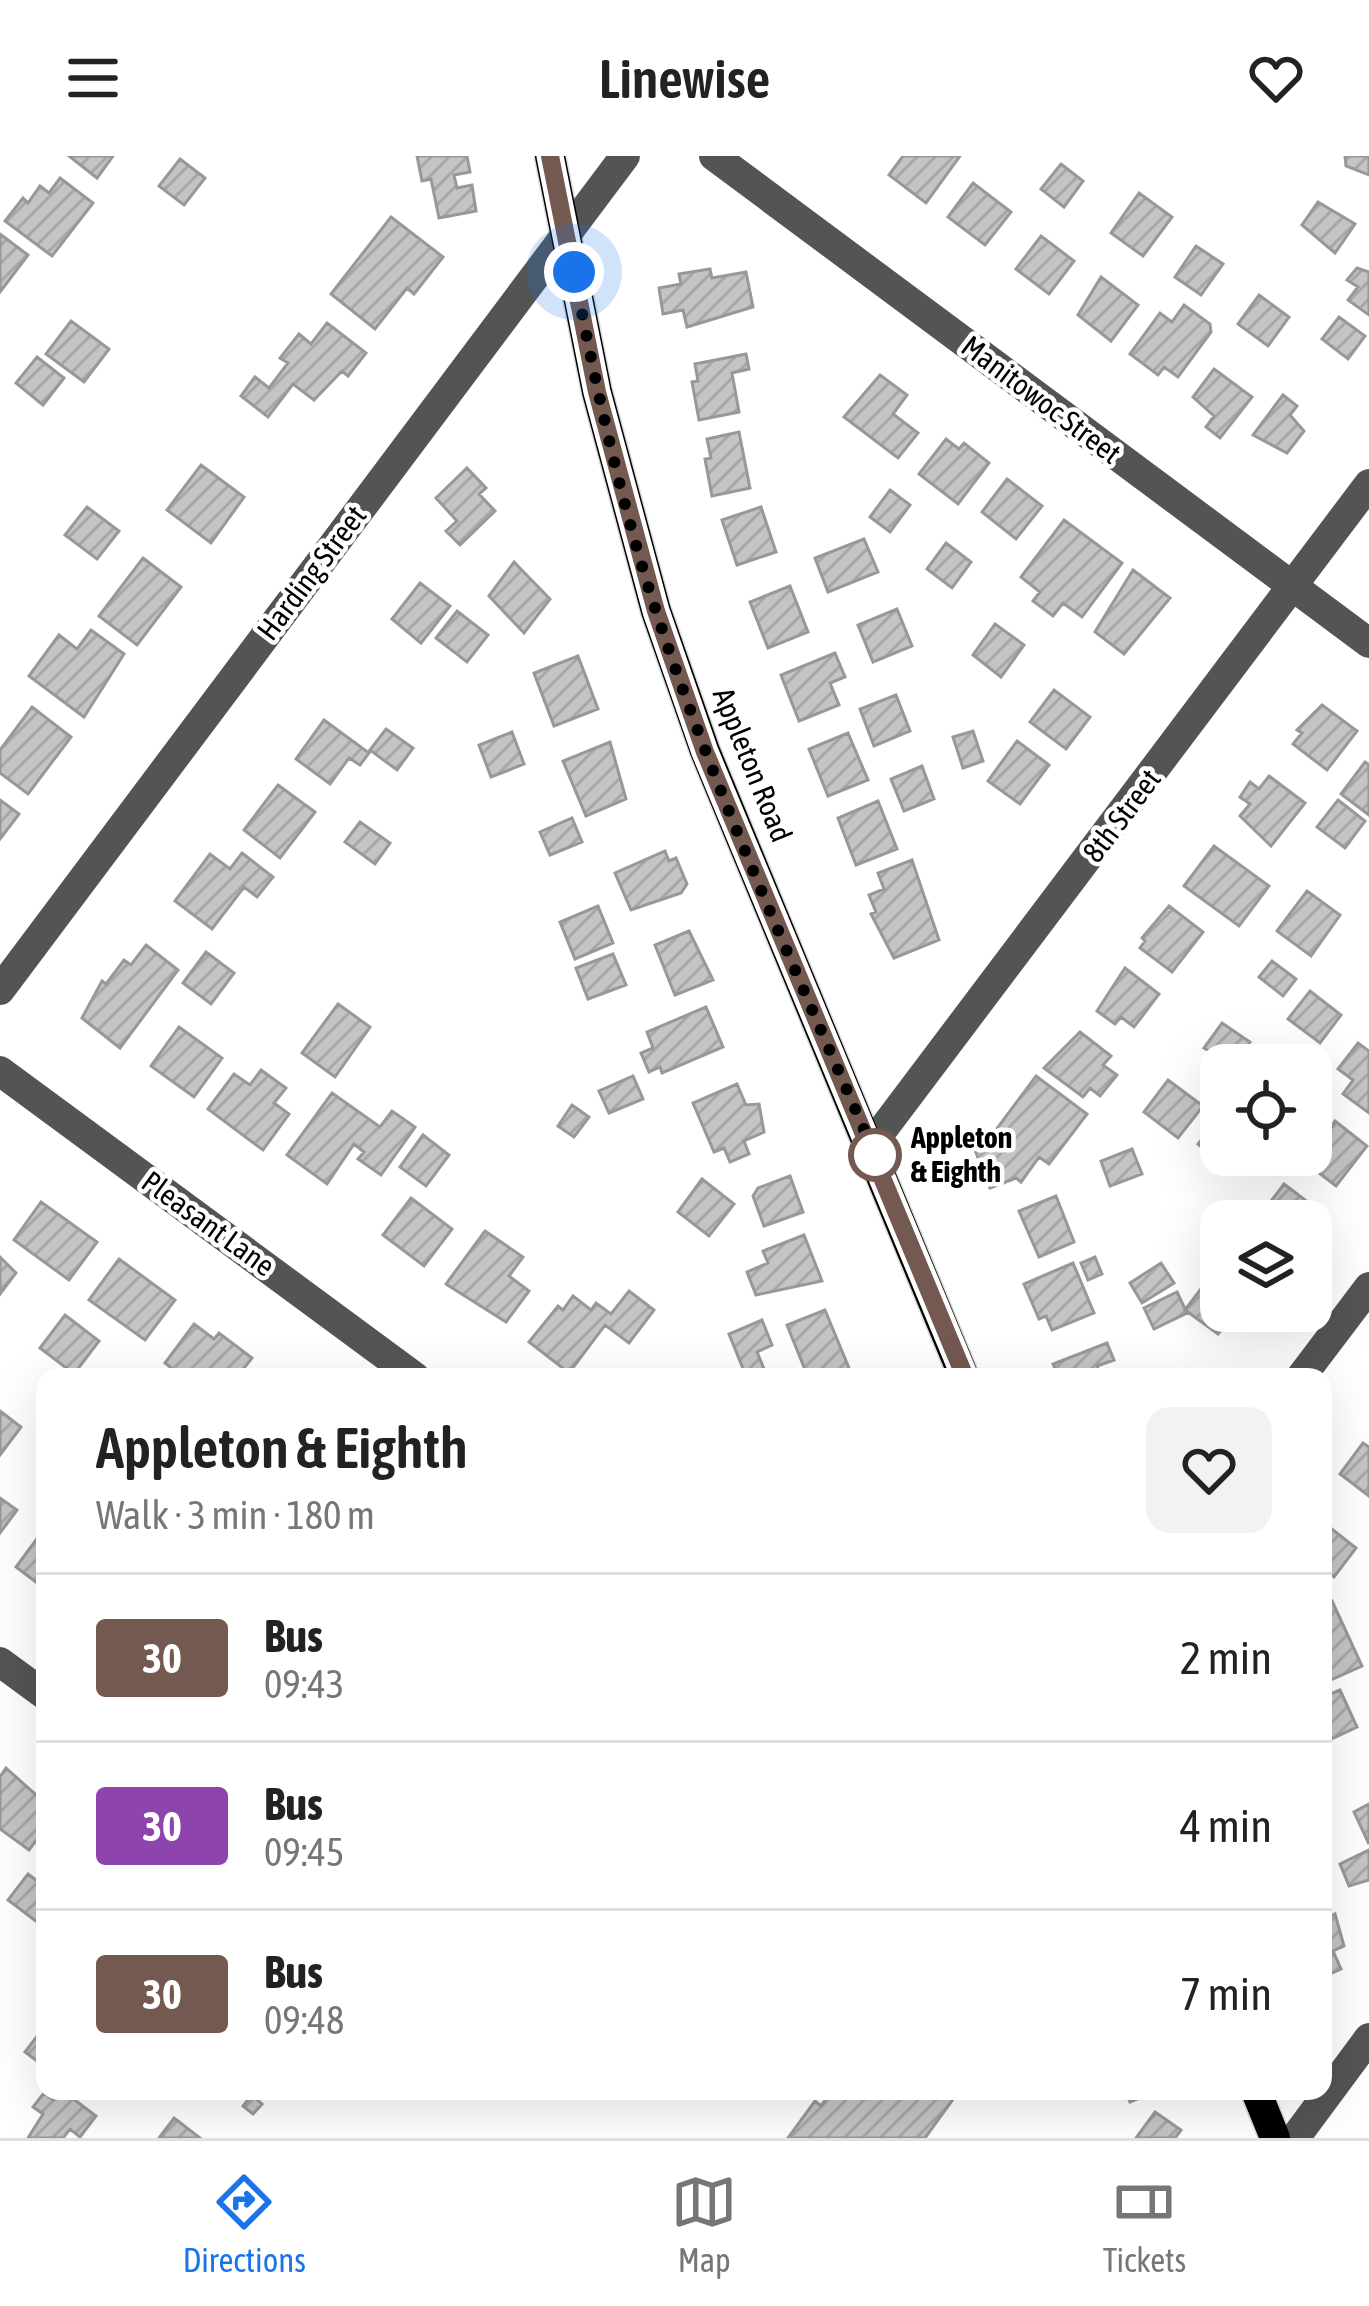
<!DOCTYPE html>
<html lang="en">
<head>
<meta charset="utf-8">
<style>
	:root { --surface:#fff; --page:#f2f2f2; --text:#222; --muted:#767676; --line:#e0e0e0; --accent:#1a73e8 }
	body { margin:0; font-family:"Asap Condensed",sans-serif; background:var(--page); color:var(--text); height:100vh; display:flex; flex-direction:column; font-size:45px; white-space:nowrap }
	* { box-sizing:border-box; margin:0 }
	p { font-size:39px; color:var(--muted) }
	.icon { flex:none; width:66px; height:66px; fill:none; stroke:currentColor; stroke-width:2; stroke-linecap:round; stroke-linejoin:round }
	.map { position:relative; flex:1; overflow:hidden }
	.details { position:absolute; left:36px; top:1212px; width:1296px; height:732px; display:flex; flex-direction:column; background:var(--surface); border-radius:24px; box-shadow:0 12px 48px #0002 }
	.details>* { flex:none }
	.badge { padding:0 24px; border-radius:9px; font-size:42px; line-height:78px }
	.tools { position:absolute; left:1200px; top:888px; display:grid; gap:24px }
	.tools a { display:grid; place-items:center; width:132px; height:132px; border-radius:24px; background:var(--surface); box-shadow:0 12px 48px #0002; font-size:60px }
	.you { position:absolute; width:60px; height:60px; margin:-30px; border:9px solid #fff; border-radius:50%; background:#1a73e8; box-shadow:0 0 0 18px #1a73e833 }
	.map>.badge { position:absolute; translate:-50% -50%; box-shadow:0 0 0 6px #fff }
	.round { display:grid; place-items:center; flex:none; width:126px; height:126px; border-radius:24px; background:var(--page) }
	.head { display:flex; align-items:center; justify-content:space-between; height:204px; padding:0 60px }
	h1 { font-size:57px; font-weight:600; line-height:90px }
	ul { padding:0; list-style:none }
	li { display:flex; align-items:center; gap:36px; height:168px; padding:0 60px; border-top:3px solid var(--line) }
	li div { flex:1 }
	li b { display:block; font-size:45px }
	li em { font-style:normal }
	li .badge { min-width:132px; font-weight:700; text-align:center }
	header { display:flex; justify-content:space-between; align-items:center; height:156px; padding:0 60px; background:var(--surface); font-size:54px; font-weight:600 }
	.tab-bar { display:flex; justify-content:space-around; align-items:center; height:168px; border-top:3px solid var(--line); background:var(--surface); font-size:33px; color:var(--muted) }
	.tab-bar a { display:grid; justify-items:center; gap:6px }
	.tab-bar .active { color:var(--accent) }
	.map>svg:first-child { display:block }
	.building { fill:url(#building-hatch); stroke:#989898; stroke-width:3 }
	.lines { fill:none; stroke-linecap:round; stroke-linejoin:round }
	.major-casing { stroke:#dbdbdb; stroke-width:33 }
	.minor { stroke:#545454; stroke-width:30 }
	.major { stroke:#000; stroke-width:30 }
	.line-casing { stroke:#fff; stroke-width:27 }
	.line { stroke:#735950; stroke-width:18 }
	.walk { stroke:#000; stroke-width:12; stroke-dasharray:0 21.6 }
	.stop-dot { fill:#fff; stroke:#735950; stroke-width:6 }
	.labels { text-anchor:middle; stroke-width:9; stroke-linejoin:round; paint-order:stroke }
	.street-label { font-size:30px; fill:#000; stroke:#fff }
	.stop-label { font-size:30px; font-weight:bold; fill:#000; stroke:#fff; text-anchor:start }
</style>
</head>
<body>
<header><svg class="icon" aria-label="menu" viewBox="0 0 24 24"><path d="M4 6h16M4 12h16M4 18h16"/></svg>Linewise<svg class="icon" aria-label="heart" viewBox="0 0 24 24"><path d="M12 20l-8-8c-3-5 5-10 8-4 3-6 11-1 8 4z"/></svg></header>
<div class="map">
<svg width="1369" height="1982" viewBox="0 0 1369 1982">
	<defs>
		<pattern id="building-hatch" width="6" height="6" patternUnits="userSpaceOnUse" patternTransform="scale(3)"><rect width="6" height="6" fill="#c4c4c4"/><path d="M-1 1l2-2M0 6l6-6M5 7l2-2" fill="none" stroke="#a7a7a7"/></pattern>
	</defs>
	<rect width="100%" height="100%" fill="#fff"/>
	<path class="building" d="M69 0H113L97 22Z
		M417 0H467L470 16 454 19 457 32 472 29 476 55 439 62 431 23 422 25Z
		M903 0H960L926 47 889 19Z
		M1369 0V19L1346 10 1345 0Z
		M180 3 205 22 184 49 159 30Z
		M1061 8 1083 25 1064 51 1041 33Z
		M60 22 93 47 52 100 5 65 23 42 28 47 40 30 49 37Z
		M973 27 1011 56 985 89 948 61Z
		M1139 37 1172 61 1143 100 1111 77Z
		M1318 46 1355 68 1335 97 1302 69Z
		M391 61 443 101 414 138 407 132 375 173 331 138Z
		M0 78 28 99 0 136Z
		M1041 80 1074 105 1049 138 1016 113Z
		M1196 90 1223 108 1201 139 1175 121Z
		M1357 112 1369 116V159L1348 144 1358 131 1347 124Z
		M710 113 712 122 746 116 753 151 687 171 683 154 663 158 659 132 681 128 679 118Z
		M1101 121 1138 149 1111 185 1078 159Z
		M1259 139 1289 161 1268 190 1238 168Z
		M1184 149 1210 168 1211 176 1178 221 1164 211 1158 219 1130 198 1160 157 1172 166Z
		M1339 161 1365 180 1348 203 1322 183Z
		M71 165 109 193 84 226 46 198Z
		M327 167 366 197 348 220 342 215 314 244 293 228 268 261 241 240 255 221 269 232 288 207 280 202 299 178 311 188Z
		M746 198 749 213 732 217 739 256 699 264 692 226 698 225 695 208Z
		M37 201 64 222 43 249 16 227Z
		M1214 213 1252 241 1220 282 1206 271 1214 260 1193 241Z
		M880 219 907 239 893 258 918 277 898 302 844 261Z
		M1283 239 1297 250 1290 259 1304 275 1287 297 1253 279Z
		M739 276 750 332 712 340 705 303 711 302 707 283Z
		M946 283 959 293 964 287 989 307 958 348 919 318Z
		M201 309 244 341 211 387 167 354Z
		M467 312 486 332 479 338 495 355 460 389 446 375 457 365 436 342Z
		M1007 323 1042 350 1016 383 982 356Z
		M890 334 910 349 890 376 870 361Z
		M87 351 119 375 97 403 65 379Z
		M761 351 776 396 737 409 722 364Z
		M1064 364 1122 407 1082 461 1063 447 1053 460 1033 445 1040 436 1021 421Z
		M864 383 878 416 828 436 815 402Z
		M946 387 971 406 952 432 927 413Z
		M143 402 181 431 137 489 99 460Z
		M514 406 550 443 524 477 489 440Z
		M1133 414 1170 442 1124 498 1095 476Z
		M420 427 450 450 421 487 392 463Z
		M790 430 808 476 768 492 750 446Z
		M897 453 912 490 873 506 858 469Z
		M457 455 488 479 467 506 436 482Z
		M995 468 1024 489 1001 521 973 499Z
		M91 474 124 498 84 561 29 520 59 479 77 493Z
		M835 497 845 521 830 527 839 549 799 565 781 519Z
		M578 500 598 553 554 570 534 517Z
		M1054 534 1090 561 1066 593 1030 566Z
		M896 539 910 575 874 590 860 553Z
		M1322 549 1357 575 1327 614 1293 588 1302 577 1297 574Z
		M32 551 71 581 28 638 0 617V594Z
		M324 564 369 597 360 609 349 602 330 628 296 603Z
		M386 573 413 592 397 614 370 594Z
		M973 575 983 605 963 612 953 581Z
		M512 576 524 608 491 621 479 589Z
		M848 577 868 624 828 640 809 593Z
		M1017 585 1049 609 1020 648 988 625Z
		M610 586 626 643 586 660 563 605Z
		M1365 606 1369 609V659L1341 638Z
		M922 610 934 643 904 655 891 623Z
		M1269 620 1305 647 1271 690 1240 660 1250 648 1240 641 1250 626 1259 633Z
		M278 629 315 656 280 702 244 674Z
		M0 644 19 658 0 683Z
		M1338 644 1365 665 1345 692 1317 671Z
		M878 645 897 693 856 709 838 662Z
		M572 662 582 686 550 699 540 676Z
		M360 666 390 687 375 708 345 686Z
		M1214 690 1269 730 1239 770 1184 730Z
		M665 695 669 705 676 702 687 728 681 737 631 754 615 717Z
		M242 697 273 721 257 741 244 731 212 773 175 745 210 698 230 713Z
		M912 704 939 784 894 802 871 758 876 756 869 739 884 733 878 717Z
		M1307 735 1340 759 1311 800 1277 775Z
		M598 750 613 787 575 803 560 766Z
		M1169 750 1203 776 1172 816 1140 792 1145 785 1142 782Z
		M689 775 713 824 675 839 655 789Z
		M146 789 178 814 120 892 82 862 102 825 106 828 124 804 131 809Z
		M206 796 234 817 211 848 183 827Z
		M613 798 626 829 588 843 576 812Z
		M1272 805 1296 823 1283 840 1259 821Z
		M1125 812 1159 838 1134 871 1121 861 1115 868 1097 855Z
		M1310 835 1341 859 1320 887 1288 863Z
		M338 848 370 871 335 921 302 897Z
		M706 851 723 891 662 917 660 911 649 916 641 897 653 892 647 876Z
		M1222 867 1250 886 1233 909 1204 892Z
		M179 871 222 902 194 941 151 910Z
		M1080 876 1111 900 1103 909 1117 919 1100 940 1090 932 1083 941 1044 912Z
		M1358 887 1369 895V957L1343 938 1353 924 1338 913Z
		M1259 891 1282 909H1246Z
		M261 914 286 932 274 947 289 958 263 994 208 953 234 918 250 929Z
		M633 920 643 943 609 957 599 935Z
		M1036 920 1087 958 1049 1008 1039 1001 1021 1026 1016 1022 990 1032 975 994 984 990Z
		M1168 924 1203 950 1178 982 1144 956Z
		M737 928 746 949 759 948 764 976 744 985 749 998 730 1006 724 992 714 996 693 947Z
		M332 937 380 971 392 955 415 971 381 1019 358 1003 364 996 354 988 327 1028 287 999Z
		M572 949 589 961 574 981 558 970Z
		M1335 965 1367 990 1336 1030 1306 1007 1314 998 1311 975 1315 970 1326 978Z
		M1208 976 1215 983 1206 995 1198 988Z
		M423 979 449 999 426 1030 400 1011Z
		M1132 993 1142 1018 1110 1030 1101 1005Z
		M790 1020 803 1056 764 1070 753 1040 758 1032Z
		M702 1023 734 1048 709 1080 678 1056Z
		M1284 1028 1321 1056 1311 1070V1065H1256Z
		M1056 1040 1074 1086 1039 1101 1019 1055Z
		M411 1042 452 1073 424 1110 383 1079Z
		M41 1046 97 1086 69 1124 14 1084Z
		M485 1075 523 1101 509 1120 529 1135 506 1166 446 1128Z
		M804 1079 822 1125 756 1139 747 1116 768 1107 763 1095Z
		M0 1101 16 1117 0 1138Z
		M1095 1101 1102 1118 1088 1124 1081 1107Z
		M119 1103 175 1144 145 1184 89 1144Z
		M1221 1106V1155H1238L1218 1178 1185 1154Z
		M1073 1107 1094 1157 1052 1174 1046 1160 1039 1163 1024 1128Z
		M1161 1107 1174 1127 1142 1147 1130 1127Z
		M629 1135 654 1154 629 1187 605 1169 569 1217 529 1186 558 1150 563 1154 573 1140 591 1154 596 1147 611 1158Z
		M1177 1136 1187 1157 1154 1173 1144 1152Z
		M825 1154 851 1217 842 1221H808L787 1169Z
		M65 1159 99 1185 74 1218 40 1192Z
		M762 1164 772 1189 757 1196 764 1213 746 1220 729 1178Z
		M194 1168 214 1183 219 1177 252 1202 237 1221H183L165 1207Z
		M1107 1187 1114 1204 1097 1210 1101 1221H1059L1053 1208Z
		M0 1255 21 1271 0 1299Z
		M1363 1287 1369 1291V1340L1340 1318Z
		M0 1342 17 1354 0 1377Z
		M1323 1366 1356 1392 1334 1421 1323 1413Z
		M45 1372V1433L16 1411Z
		M1332 1445 1362 1510 1326 1526 1323 1449Z
		M1340 1534 1357 1571 1323 1587V1541Z
		M6 1612 45 1647V1673L29 1694 0 1673V1621Z
		M1369 1648V1688L1354 1656Z
		M1369 1694V1724L1349 1730 1340 1708Z
		M28 1718 45 1731V1755L37 1766 8 1744Z
		M1323 1753 1327 1762 1335 1758 1344 1790 1333 1795 1341 1813 1323 1821Z
		M45 1870V1911L25 1896Z
		M63 1935 96 1960 80 1981 70 1973 63 1982H28L43 1958 33 1951 44 1937 53 1944Z
		M832 1935H959L925 1982H788L815 1945 821 1950Z
		M1125 1935H1156L1130 1946Z
		M252 1939 262 1948 253 1958 243 1950Z
		M1155 1956 1181 1974 1175 1982H1136Z
		M174 1962 200 1982H159Z"/>
	<g class="lines">
		<g class="major-casing">
			<path id="major" d="M550 0 597 236 656 455 705 595 964 1221
				M1256 1935 1275 1982"/>
		</g>
		<path class="minor" d="M714 0 1369 487
			M0 834 625 0
			M0 915 415 1221
			M871 989 1369 328
			M1301 1221 1369 1131
			M0 1506 45 1539
			M1295 1982 1369 1882"/>
		<use href="#major" class="major"/>
	</g>
	<g class="lines">
		<g class="line-casing">
			<path id="line" d="M550 0 597 236 656 455 705 596 965 1221"/>
		</g>
		<use href="#line" class="line"/>
		<path class="walk" d="M574 116C596 231 620 344 656 455 716 640 798 820 875 999"/>
	</g>
	<circle class="stop-dot" cx="875" cy="999" r="24"/>
	<g class="labels">
		<g class="street-label">
			<text transform="translate(1041 244) rotate(37)" y="10">Manitowoc Street</text>
			<text transform="translate(312 417) rotate(-53)" y="10">Harding Street</text>
			<text transform="translate(752 609) rotate(68)" y="10">Appleton Road</text>
			<text transform="translate(1122 660) rotate(-53)" y="10">8th Street</text>
			<text transform="translate(208 1068) rotate(36)" y="10">Pleasant Lane</text>
		</g>
		<g class="stop-label">
			<text x="911" y="992">Appleton<tspan x="911" dy="34">&amp; Eighth</tspan></text>
		</g>
	</g>
</svg>
<div class="tools">
<a><svg class="icon" aria-label="locate" viewBox="0 0 24 24"><circle cx="12" cy="12" r="6"/><path d="M12 2v4M12 18v4M2 12h4M18 12h4"/></svg></a>
<a><svg class="icon" aria-label="layers" viewBox="0 0 24 24"><path d="M12 4l9 5-9 5-9-5zM3 14l9 5 9-5"/></svg></a>
</div>
<div class="you" style="left:574px;top:116px"></div>
<section class="details">
<div class="head"><div><h1>Appleton &amp; Eighth</h1><p>Walk · 3 min · 180 m</p></div><a class="round"><svg class="icon" aria-label="heart" viewBox="0 0 24 24"><path d="M12 20l-8-8c-3-5 5-10 8-4 3-6 11-1 8 4z"/></svg></a></div>
<ul>
<li><span class="badge" style="background:#735950;color:#fff">30</span><div><b>Bus</b><p>09:43</p></div><em>2 min</em></li>
<li><span class="badge" style="background:#8e44ad;color:#fff">30</span><div><b>Bus</b><p>09:45</p></div><em>4 min</em></li>
<li><span class="badge" style="background:#735950;color:#fff">30</span><div><b>Bus</b><p>09:48</p></div><em>7 min</em></li>
</ul>
</section>
</div>
<nav class="tab-bar">
<a class="active"><svg class="icon" aria-label="directions" viewBox="0 0 24 24"><path d="M12 3l9 9-9 9-9-9zM9 14v-3h6M13 9l2 2-2 2"/></svg>Directions</a>
<a><svg class="icon" aria-label="map" viewBox="0 0 24 24"><path d="M3 6l6-2 6 2 6-2v14l-6 2-6-2-6 2zM9 4v14M15 6v14"/></svg>Map</a>
<a><svg class="icon" aria-label="tickets" viewBox="0 0 24 24"><path d="M3 7h18v10H3zM15 7v10"/></svg>Tickets</a>
</nav>
</body>
</html>
